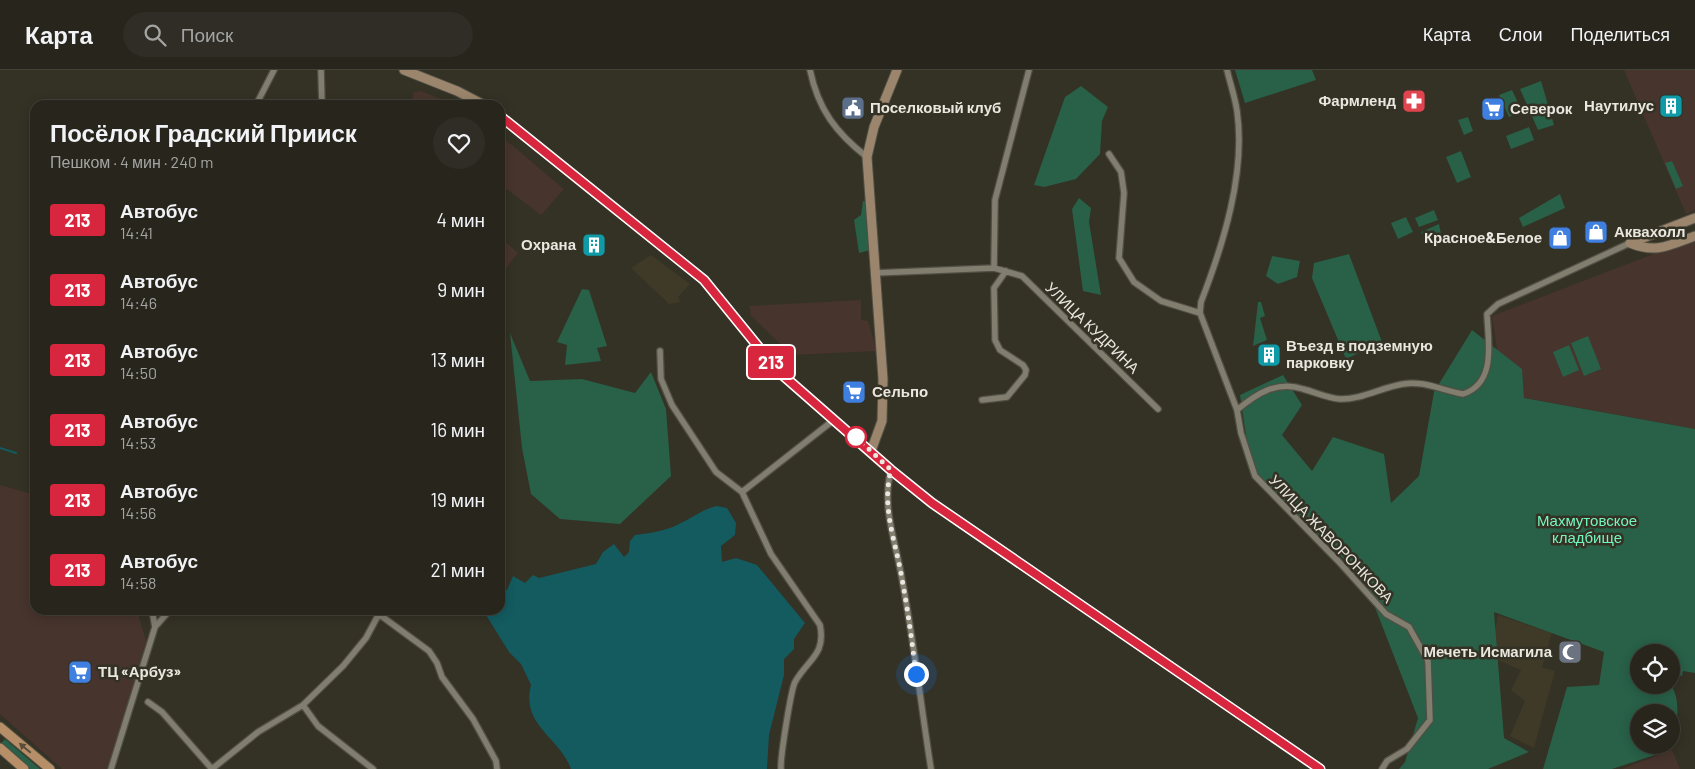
<!DOCTYPE html>
<html lang="ru">
<head>
<meta charset="utf-8">
<style>
	:root { --surface:#27251c; --page:#2f2d25; --text:#f1f3f6; --muted:#a4a5a3; --line:#43423b }
	body { margin:0; font-family:Barlow,sans-serif; background:var(--page); color:var(--text); height:100vh; display:flex; flex-direction:column; font-size:19px; white-space:nowrap }
	* { box-sizing:border-box; margin:0 }
	p { font-size:16px; color:var(--muted) }
	.icon { flex:none; width:28px; height:28px; fill:none; stroke:currentColor; stroke-width:2; stroke-linecap:round; stroke-linejoin:round }
	.map { position:relative; flex:1; overflow:hidden }
	.details { position:absolute; left:30px; top:30px; width:475px; height:515px; display:flex; flex-direction:column; background:var(--surface); border-radius:15px; box-shadow:0 2px 12px #0003,0 0 0 1px var(--line) }
	.details>* { flex:none }
	.badge { padding:0 10px; border-radius:4px; font-size:18px; line-height:32px }
	.buttons { position:absolute; left:1630px; top:574px; display:grid; gap:10px }
	.buttons a { display:grid; place-items:center; width:50px; height:50px; border-radius:50%; background:var(--surface); box-shadow:0 2px 12px #0003,0 0 0 1px var(--line); font-size:25px }
	.you { position:absolute; width:25px; height:25px; margin:-12px; border:4px solid #fff; border-radius:50%; background:#1a73e8; box-shadow:0 0 0 8px #1a73e833 }
	.map>.badge { position:absolute; translate:-50% -50%; box-shadow:0 0 0 2px #fff }
	.round { display:grid; place-items:center; flex:none; width:52px; height:52px; border-radius:26px; background:var(--page) }
	.overview { display:flex; align-items:center; justify-content:space-between; height:85px; padding:0 20px }
	h1 { font-size:24px; font-weight:700; line-height:38px }
	ul { padding:0; list-style:none }
	li { display:flex; align-items:center; gap:15px; height:70px; padding:0 20px }
	li div { flex:1 }
	li b { display:block; font-size:19px }
	li em { font-style:normal }
	li .badge { min-width:55px; font-weight:700; text-align:center }
	header { display:flex; align-items:center; gap:30px; box-sizing:border-box; height:70px; padding:0 25px; background:var(--surface); border-bottom:1px solid var(--line) }
	header strong { font-size:24px }
	nav { display:flex; gap:28px; margin-inline-start:auto; font-size:18px }
	.search { width:350px; height:45px; background:var(--page); display:flex; align-items:center; gap:12px; box-sizing:border-box; padding:0 18px; border-radius:28px; color:var(--muted); font-size:19px }
	.map>svg:first-child { display:block }
	.commercial { fill:#47342d }
	.built { fill:#3f3a28 }
	.green { fill:#286048 }
	.water { fill:#135b5f }
	.lines { fill:none; stroke-linecap:round; stroke-linejoin:round }
	.stream { stroke:#135b5f; stroke-width:2 }
	.street-casing { stroke:#514f44; stroke-width:8 }
	.secondary-casing { stroke:#514f44; stroke-width:11 }
	.primary-casing { stroke:#514f44; stroke-width:11 }
	.street { stroke:#817d6f; stroke-width:5.5 }
	.secondary { stroke:#9b856c; stroke-width:9 }
	.primary { stroke:#b68e68; stroke-width:9 }
	.oneway { fill:#5b4d39 }
	.line-casing { stroke:#fff; stroke-width:11 }
	.line { stroke:#d7263d; stroke-width:8 }
	.walk { stroke:#e9e7df; stroke-width:5; stroke-dasharray:0 9 }
	.stop-dot { fill:#fff; stroke:#d7263d; stroke-width:2.5 }
	.labels { text-anchor:middle; stroke-width:5; stroke-linejoin:round; paint-order:stroke }
	.poi-label { font-size:15px; font-weight:bold; fill:#e9e7df; stroke:#343125; text-anchor:start }
	.street-label { font-size:15px; fill:#e9e7df; stroke:#343125 }
	.park-label { font-size:15px; fill:#74f7bf; stroke:#343125 }
</style>
</head>
<body>
<header>
<strong>Карта</strong>
<div class="search"><svg class="icon" aria-label="search" viewBox="0 0 24 24"><circle cx="10" cy="10" r="6"/><path d="M15 15l6 6"/></svg>Поиск</div>
<nav><a>Карта</a><a>Слои</a><a>Поделиться</a></nav>
</header>
<div class="map">
<svg width="1695" height="699" viewBox="0 0 1695 699">
	<rect width="100%" height="100%" fill="#343125"/>
	<path class="commercial" d="M1624 0H1695V140L1686 144Z
		M421 21 446 31V35H411L414 22Z
		M500 65 564 119 541 145 500 114Z
		M500 167 518 183 500 206Z
		M1695 168V359L1504 324 1492 246Z
		M861 230V250L868 251 877 281 792 285 751 246 749 236Z
		M0 415 35 425V540H137L146 571 108 699H62L0 644Z
		M1672 680 1680 699H1622Z"/>
	<path class="built" d="M651 185 690 214 678 227 681 232 669 234 631 198Z
		M1498 545 1552 563 1542 597 1555 601 1534 678 1510 666 1525 631 1511 620 1521 600 1490 587Z"/>
	<path class="green" d="M1235 0H1312L1316 10 1245 33Z
		M1541 11 1554 55 1538 60 1520 19Z
		M1081 16 1108 37 1102 51 1100 84 1076 109 1044 117 1034 115 1065 27Z
		M1512 20 1522 41 1509 47 1499 25Z
		M1468 47 1473 61 1464 65 1458 50Z
		M1529 57 1534 70 1511 79 1506 66Z
		M1461 81 1471 107 1457 113 1446 87Z
		M1672 91 1683 116 1676 119 1665 93Z
		M1560 124 1565 138 1523 157 1519 148Z
		M1079 128 1091 138 1089 152 1101 225 1083 221 1072 139Z
		M863 131 869 132 871 180 859 183 854 150 861 145Z
		M1434 140 1438 150 1419 157 1415 148Z
		M1406 147 1413 162 1398 169 1391 153Z
		M1439 154 1441 164 1426 171 1421 162Z
		M1349 184 1382 272 1346 289 1312 208 1314 193Z
		M1272 186 1300 191 1297 207 1278 214 1266 206Z
		M582 219 589 220 607 276 597 278 601 291 565 295 567 275 557 272Z
		M1258 232H1261L1265 246 1260 248 1267 270 1253 276Z
		M1472 260 1522 299 1524 328 1695 359V603L1683 601 1682 606 1671 603V582H1639V615H1671C1681 630 1678 655 1671 670V642H1639V675H1669L1667 681 1612 699H1543L1567 617 1599 615 1604 582 1494 542 1504 668 1529 682 1488 699H1399L1405 692 1418 648 1364 509 1251 399 1240 325 1283 305 1302 335 1282 365 1312 401 1333 367 1384 384 1391 433 1419 406 1434 322Z
		M510 263 530 311 582 309 635 323 651 302 666 339 671 406 620 454 560 449 531 424 522 378Z
		M1588 266 1601 299 1584 306 1571 273Z
		M1569 275 1579 300 1563 307 1553 282Z
		M5 669 40 699H30L0 674Z"/>
	<path class="water" d="M717 436 727 438 736 453 735 465 721 476 722 492 736 488 757 495 805 553 794 569V579L784 589V605L769 665 767 699H571C559 666 521 656 531 615L521 594 509 582 486 545V540H500V522L507 520 513 506 525 513 533 505 539 508 596 494 603 482 614 474 624 487 629 482 630 471 635 465C650 463 667 461 681 453 694 447 703 439 717 436Z"/>
	<g class="lines">
		<path class="stream" d="M0 378 16 383"/>
		<g class="street-casing">
			<path id="street" d="M321 0 322 35
				M810 0C818 39 836 63 867 87
				M1029 0 995 130 994 198 1022 206 1158 339
				M1227 0C1230 13 1235 27 1237 41 1246 103 1223 175 1201 232L1200 243 1237 340 1241 363 1255 406 1340 493 1386 544 1409 557 1428 591 1430 650 1407 679 1387 691 1382 699
				M256 35 274 0
				M1109 84 1121 102 1124 123 1119 188 1134 212 1161 231 1200 243
				M874 203 994 198
				M660 281 661 309 672 335 716 402 742 422 771 484 820 555C826 585 808 589 795 612 791 620 780 688 781 699
				M982 330 1007 327 1025 305 1026 300 1023 295 1000 280 995 270 994 218 1006 201
				M1237 340C1256 324 1277 310 1303 319 1315 322 1327 328 1340 329 1360 330 1383 317 1403 314 1424 310 1443 321 1463 324 1497 313 1488 271 1487 244L1498 234 1630 173
				M891 400C881 437 896 472 902 509 914 572 921 636 931 699
				M742 422 835 349
				M152 540 155 557
				M380 545 429 581 437 593 442 607 473 649 496 691 497 699
				M148 632 162 642 212 699
				M303 635 318 656 373 699
				M111 699 155 557 170 540
				M212 699 258 662 303 635 343 596 366 568 381 540"/>
		</g>
		<g class="secondary-casing">
			<path id="secondary" d="M404 0 457 21 484 35
				M500 46 704 210 778 301 891 400 932 433 1320 699
				M1630 173 1695 148
				M1630 173C1656 184 1670 175 1695 166
				M871 381 882 351 883 309 867 87 874 57 897 0"/>
		</g>
		<g class="primary-casing">
			<path id="primary" d="M0 657 50 699
				M0 678 24 699"/>
		</g>
		<use href="#street" class="street"/>
		<use href="#secondary" class="secondary"/>
		<use href="#primary" class="primary"/>
	</g>
	<defs><path id="oneway-solid" d="M-6-.8H1V-3.2L6.5 0L1 3.2V.8H-6Z" transform="scale(1.25)"/></defs>
	<use class="oneway" href="#oneway-solid" transform="translate(25 678) rotate(-140)"/>
	<g class="lines">
		<g class="line-casing">
			<path id="line" d="M500 46 704 210 778 301 891 400 932 433 1320 699"/>
		</g>
		<use href="#line" class="line"/>
		<path class="walk" d="M856 367 891 400C881 438 896 472 902 509 908 541 912 572 916 604"/>
	</g>
	<defs>
		<g id="pharmacy-square" transform="scale(1.25)"><rect x="-9" y="-9" width="18" height="18" rx="4" fill="#e0444e" stroke="#343125"/><path d="M-2-6h4v4h4v4h-4v4h-4v-4h-4v-4h4Z" fill="#fff"/></g>
		<g id="building-square" transform="scale(1.25)"><rect x="-9" y="-9" width="18" height="18" rx="4" fill="#0f9aa8" stroke="#343125"/><path d="M-4-6H4V6H1V3H-1V6H-4ZM-2.5-4.3h1.7v1.8h-1.7ZM.8-4.3h1.7v1.8H.8ZM-2.5-1h1.7V.8h-1.7ZM.8-1h1.7V.8H.8Z" fill="#fff"/></g>
		<g id="civic-square" transform="scale(1.25)"><rect x="-9" y="-9" width="18" height="18" rx="4" fill="#5c6f8a" stroke="#343125"/><path d="M-.6-6.5H3V-4.5H.6V-3L4-1V1h2V6H-6V1h2V-1L-.6-3ZM-1.2 2.5V6h2.4V2.5Z" fill="#fff"/></g>
		<g id="supermarket-square" transform="scale(1.25)"><rect x="-9" y="-9" width="18" height="18" rx="4" fill="#3f7fe0" stroke="#343125"/><path d="M-6-5.5h2.5l.6 2H6L4.5 2H-2.5L-4.4-4H-6ZM-1.5 3.2a1.3 1.3 0 1 0 .1 0ZM3 3.2a1.3 1.3 0 1 0 .1 0Z" fill="#fff"/></g>
		<g id="shop-square" transform="scale(1.25)"><rect x="-9" y="-9" width="18" height="18" rx="4" fill="#3f7fe0" stroke="#343125"/><path d="M-5-2.5h2.3a2.7 3.5 0 0 1 5.4 0H5L5.5 6h-11ZM-1.5-2.5h3a1.5 2.3 0 0 0-3 0Z" fill="#fff"/></g>
		<g id="mosque-square" transform="scale(1.25)"><rect x="-9" y="-9" width="18" height="18" rx="4" fill="#6b7280" stroke="#343125"/><path d="M3.5-4.9A6 6 0 1 0 3.5 4.9A5 5 0 1 1 3.5-4.9Z" fill="#fff"/></g>
	</defs>
	<g fill-rule="evenodd">
		<use href="#pharmacy-square" x="1414" y="31"/>
		<use href="#building-square" x="1671" y="36"/>
		<use href="#civic-square" x="853" y="38"/>
		<use href="#supermarket-square" x="1493" y="39"/>
		<use href="#shop-square" x="1596" y="162"/>
		<use href="#shop-square" x="1560" y="168"/>
		<use href="#building-square" x="594" y="175"/>
		<use href="#building-square" x="1269" y="285"/>
		<use href="#supermarket-square" x="854" y="322"/>
		<use href="#mosque-square" x="1570" y="582"/>
		<use href="#supermarket-square" x="80" y="602"/>
	</g>
	<circle class="stop-dot" cx="856" cy="367" r="10"/>
	<g class="labels">
		<g class="poi-label">
			<text x="1396" y="36" text-anchor="end">Фармленд</text>
			<text x="1654" y="41" text-anchor="end">Наутилус</text>
			<text x="870" y="43">Поселковый клуб</text>
			<text x="1510" y="44">Северок</text>
			<text x="1614" y="167">Аквахолл</text>
			<text x="1542" y="173" text-anchor="end">Красное&amp;Белое</text>
			<text x="576" y="180" text-anchor="end">Охрана</text>
			<text x="1286" y="281">Въезд в подземную<tspan x="1286" dy="17">парковку</tspan></text>
			<text x="872" y="327">Сельпо</text>
			<text x="1552" y="587" text-anchor="end">Мечеть Исмагила</text>
			<text x="98" y="607">ТЦ «Арбуз»</text>
		</g>
		<g class="street-label">
			<text transform="translate(1092 258) rotate(44)" y="5">УЛИЦА КУДРИНА</text>
			<text transform="translate(1331 469) rotate(46)" y="5">УЛИЦА ЖАВОРОНКОВА</text>
		</g>
		<g class="park-label">
			<text x="1587" y="456">Махмутовское<tspan x="1587" dy="17">кладбище</tspan></text>
		</g>
	</g>
</svg>
<div class="buttons">
<a><svg class="icon" aria-label="locate" viewBox="0 0 24 24"><circle cx="12" cy="12" r="6"/><path d="M12 2v4M12 18v4M2 12h4M18 12h4"/></svg></a>
<a><svg class="icon" aria-label="layers" viewBox="0 0 24 24"><path d="M12 4l9 5-9 5-9-5zM3 14l9 5 9-5"/></svg></a>
</div>
<div class="you" style="left:916px;top:604px"></div>
<b class="badge" style="left:771px;top:292px;background:#d7263d;color:#fff">213</b>
<section class="details">
<div class="overview"><div><h1>Посёлок Градский Прииск</h1><p>Пешком · 4 мин · 240 m</p></div><a class="round"><svg class="icon" aria-label="heart" viewBox="0 0 24 24"><path d="M12 20l-8-8c-3-5 5-10 8-4 3-6 11-1 8 4z"/></svg></a></div>
<ul>
<li><span class="badge" style="background:#d7263d;color:#fff">213</span><div><b>Автобус</b><p>14:41</p></div><em>4 мин</em></li>
<li><span class="badge" style="background:#d7263d;color:#fff">213</span><div><b>Автобус</b><p>14:46</p></div><em>9 мин</em></li>
<li><span class="badge" style="background:#d7263d;color:#fff">213</span><div><b>Автобус</b><p>14:50</p></div><em>13 мин</em></li>
<li><span class="badge" style="background:#d7263d;color:#fff">213</span><div><b>Автобус</b><p>14:53</p></div><em>16 мин</em></li>
<li><span class="badge" style="background:#d7263d;color:#fff">213</span><div><b>Автобус</b><p>14:56</p></div><em>19 мин</em></li>
<li><span class="badge" style="background:#d7263d;color:#fff">213</span><div><b>Автобус</b><p>14:58</p></div><em>21 мин</em></li>
</ul>
</section>
</div>
</body>
</html>
